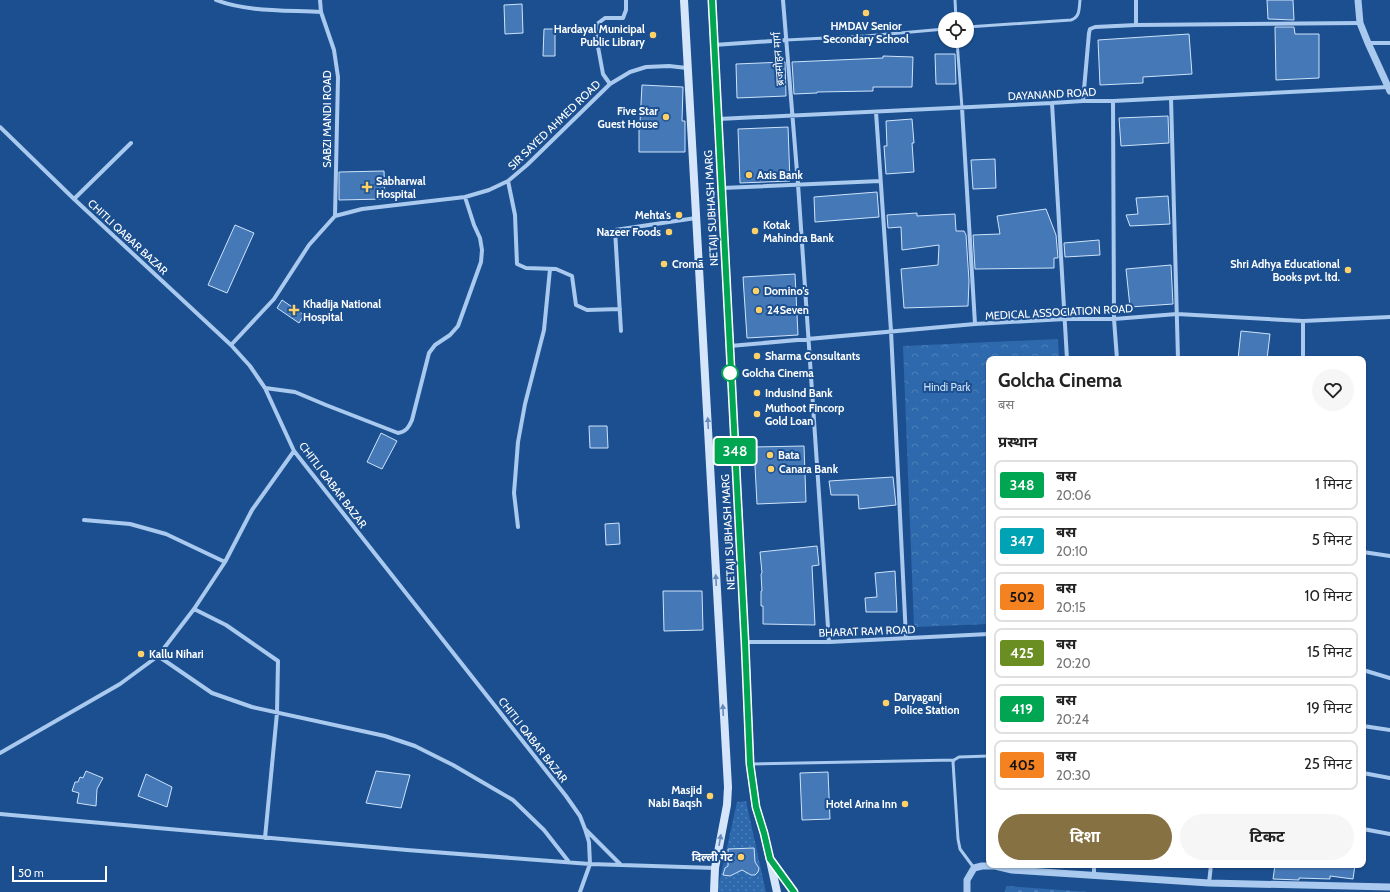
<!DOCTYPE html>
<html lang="hi">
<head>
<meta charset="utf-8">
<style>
	:root { --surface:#fff; --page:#f6f6f6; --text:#222; --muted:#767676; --line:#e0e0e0; --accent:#857141 }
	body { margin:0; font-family:Cabin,"Noto Sans Devanagari",sans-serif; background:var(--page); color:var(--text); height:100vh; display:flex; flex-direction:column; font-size:15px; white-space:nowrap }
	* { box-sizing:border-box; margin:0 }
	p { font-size:13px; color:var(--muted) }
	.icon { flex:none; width:22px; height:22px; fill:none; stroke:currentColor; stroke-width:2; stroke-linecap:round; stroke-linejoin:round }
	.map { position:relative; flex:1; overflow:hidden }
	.details { position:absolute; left:986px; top:356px; width:380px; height:512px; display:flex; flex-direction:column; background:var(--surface); border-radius:8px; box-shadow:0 1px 3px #0004 }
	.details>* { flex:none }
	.badge { padding:0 8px; border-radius:3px; font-size:14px; line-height:26px }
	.controls { position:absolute; left:938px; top:12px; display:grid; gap:8px }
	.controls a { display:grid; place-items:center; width:36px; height:36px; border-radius:50%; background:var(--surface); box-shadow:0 1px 3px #0004; font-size:20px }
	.scale { position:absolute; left:12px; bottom:10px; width:95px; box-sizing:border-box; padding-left:4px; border:2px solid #fff; border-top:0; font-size:11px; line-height:14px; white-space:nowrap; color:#fff; -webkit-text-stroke:3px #1b4f8f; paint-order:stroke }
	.map>.badge { position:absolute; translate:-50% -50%; box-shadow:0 0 0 2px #fff }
	h2 { padding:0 12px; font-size:15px; line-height:36px }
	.round { display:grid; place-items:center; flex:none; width:42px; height:42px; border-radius:21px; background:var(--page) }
	.overview { display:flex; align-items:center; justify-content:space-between; height:68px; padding:0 12px }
	h1 { font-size:19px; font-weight:700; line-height:30px }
	.cta { display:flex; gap:8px; margin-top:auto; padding:8px 12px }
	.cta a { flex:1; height:46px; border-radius:24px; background:var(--accent); color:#fff; font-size:16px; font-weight:700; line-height:46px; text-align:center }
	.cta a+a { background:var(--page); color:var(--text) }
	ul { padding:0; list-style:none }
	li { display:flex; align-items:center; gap:12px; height:50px; margin:0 8px 6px; padding:0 4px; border:2px solid var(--line); border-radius:8px }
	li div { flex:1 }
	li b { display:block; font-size:15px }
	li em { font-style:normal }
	li .badge { min-width:44px; font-weight:700; text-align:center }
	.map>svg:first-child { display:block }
	.grass { fill:url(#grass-dots) }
	.forest { fill:url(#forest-crowns) }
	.cemetery { fill:url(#cemetery-stones) }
	.building { fill:#4478b7; stroke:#cfe3fa }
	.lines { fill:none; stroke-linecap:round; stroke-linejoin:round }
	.service { stroke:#a9c9ee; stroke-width:3 }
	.minor { stroke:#a9c9ee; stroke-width:4 }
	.tertiary { stroke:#a9c9ee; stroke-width:7 }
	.secondary { stroke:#d6e6fa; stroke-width:8 }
	.oneway { fill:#668bba }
	.line-casing { stroke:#fff; stroke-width:9 }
	.line { stroke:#00a651; stroke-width:6 }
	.poi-dot { fill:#ffd166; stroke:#1b4f8f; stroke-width:1.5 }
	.stop-dot { fill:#fff; stroke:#00a651; stroke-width:2 }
	.labels { text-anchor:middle; stroke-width:4; stroke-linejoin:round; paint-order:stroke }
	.poi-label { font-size:11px; font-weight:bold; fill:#fff; stroke:#1b4f8f; text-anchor:start }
	.street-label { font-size:11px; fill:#fff; stroke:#1b4f8f }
	.stop-label { font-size:11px; font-weight:bold; fill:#fff; stroke:#1b4f8f; text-anchor:start }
	.park-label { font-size:11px; fill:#cfe3fa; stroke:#1b4f8f }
</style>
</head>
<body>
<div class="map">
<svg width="1390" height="892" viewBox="0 0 1390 892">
	<defs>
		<pattern id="grass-dots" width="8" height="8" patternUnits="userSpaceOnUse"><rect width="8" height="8" fill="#2e69ad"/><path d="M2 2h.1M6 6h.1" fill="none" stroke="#4d80b9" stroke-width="1.8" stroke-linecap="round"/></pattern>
		<pattern id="forest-crowns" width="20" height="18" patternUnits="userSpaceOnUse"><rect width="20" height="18" fill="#2e69ad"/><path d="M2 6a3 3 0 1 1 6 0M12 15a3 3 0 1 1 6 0" fill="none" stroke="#4d80b9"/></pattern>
		<pattern id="cemetery-stones" width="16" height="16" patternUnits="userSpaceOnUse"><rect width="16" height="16" fill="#2e69ad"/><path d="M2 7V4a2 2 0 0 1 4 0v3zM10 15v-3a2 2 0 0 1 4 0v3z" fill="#4d80b9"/></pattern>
	</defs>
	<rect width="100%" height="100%" fill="#1b4f8f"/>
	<path class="grass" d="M746 801 766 892H719L718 888 737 802Z"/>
	<path class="forest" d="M1058 339 1059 359H989V624L914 627 903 346Z"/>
	<path class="cemetery" d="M1006 886 1089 892H1005Z"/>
	<path class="building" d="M1267 0H1293L1294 20 1268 19Z
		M522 4 523 33 505 34 504 5Z
		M1275 27H1294L1295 34H1319V78L1276 80Z
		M544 29H555V56H543Z
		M1189 34 1192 74 1143 77V83L1100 85 1098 40Z
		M935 54H955L956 84H936Z
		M883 56 913 57 912 87H873V91L817 92V93L794 94 792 62 883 58Z
		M785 62 786 96 737 98 736 64Z
		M642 85 683 87 682 121H685V152H639V122H640Z
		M1168 116 1169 143 1121 146 1119 118Z
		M912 119 914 143H912L914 172 886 174 884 146H887L886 121Z
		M788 127 790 181 740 183 738 129Z
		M995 159 996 188 973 189 971 160Z
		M384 171 385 199 339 200V172Z
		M877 192 879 217 815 222 814 197Z
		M1168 196 1170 224 1130 226 1126 215 1138 214 1136 198Z
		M1046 209 1056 235 1058 258H1054V268L975 269 973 235 1000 234 997 216Z
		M917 213V216L955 214 956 231H964L966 235 969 281 968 306 904 308 901 269 938 265 939 245 902 250 901 227 888 228 887 215Z
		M235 225 254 233 227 293 208 285Z
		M1099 240 1100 255 1065 257 1064 243Z
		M1171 265 1173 304 1130 307 1126 269Z
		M795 274 798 335 747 338 743 277Z
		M282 300 304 315 299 323 277 308Z
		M1241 331 1270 334 1267 359H1238Z
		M589 426H607L608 448H590Z
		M381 433 397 441 382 469 367 462Z
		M804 446 806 502 757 504 754 447Z
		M893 477 896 505 859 509 858 495H831L829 481Z
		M619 523 620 544 606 545 605 524Z
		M817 546 819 565 812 566 815 625 763 624V606H761V591H762L761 574 762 573 760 552Z
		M895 571 897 612H866L865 598 877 597 875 573Z
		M663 591H702L703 630 664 631Z
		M86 771 103 778 97 789 96 806 77 803 79 793 72 791 75 782H78L80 777 83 778Z
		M376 771 410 775 401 808 366 803Z
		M828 772 830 819 802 820 800 773Z
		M146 774 172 787 167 807 138 796Z
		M754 848 755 862 759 868 758 872 755 875H751L742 870 730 876 723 875 725 868 728 866V849Z
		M1275 865H1355L1353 879 1330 876V879L1299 878V880L1273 879Z"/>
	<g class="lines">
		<path class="service" d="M955 0 956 19
			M967 27 1071 20C1080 17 1079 9 1080 0
			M786 40 866 36 945 29
			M957 41 962 108
			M752 764 954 760
			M974 868 960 849 958 839 953 762 954 760 959 757 989 756"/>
		<path class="minor" d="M216 0C246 12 288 10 321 12
			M320 0 321 12 334 50 338 77 335 216
			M783 0 798 184 829 642
			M1136 25V0
			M1368 43H1390
			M714 45 786 40
			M610 84 603 74 596 36 597 24 605 18H623L626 10V0
			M1171 98 1178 359
			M1083 101 1089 33 1090 29 1095 27 1136 25 1360 23
			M1113 101 1114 319 1117 359
			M1052 103 1067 359
			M962 108 975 324
			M876 112 891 331 906 638
			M718 119 1052 103 1083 101H1113L1388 87
			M0 127 74 199 231 345 250 366 265 388 294 451 566 796 580 816 585 829 589 842 590 864 580 892
			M508 181 515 215 517 264 526 268 556 269 572 276 576 305 587 310 620 309
			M722 188 880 181
			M74 199 131 143
			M1303 321V359
			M621 331 615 230 696 218
			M231 345 274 299 309 245 335 216 362 209 465 197 489 190 508 181 527 165 610 84 630 72 646 67 669 66 687 68
			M730 346 975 324 1065 319H1114L1177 314 1303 321 1390 317
			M265 388 295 392 326 405 398 433C406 432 409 427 412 420L429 353 435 345 450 335 458 326 481 262 482 250 480 238 474 225 465 197
			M84 520 130 524 166 534 225 562
			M518 527 514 493 518 442 525 404 544 330 550 269
			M1363 552 1390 556
			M194 609 226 625 278 661 277 713 265 838
			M745 642H829L989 634
			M158 656 212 693 252 707 385 736 415 746 453 765 513 800 544 830 569 862
			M1363 670 1390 678
			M1363 726 1390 730
			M0 753 120 684 158 656 194 609 225 562 252 510 294 451
			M1363 773 1390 778
			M0 814 407 850 590 864 715 868
			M585 829 621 865
			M1363 829 1390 834
			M1094 865V876
			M1209 883 1211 865"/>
		<path class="tertiary" d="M1358 0 1360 23 1368 43 1390 91
			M967 892V880L974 868 982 866H995L1012 870 1209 883 1390 887"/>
		<path class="secondary" d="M684 0 728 787 727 805 715 868 714 892
			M712 0 745 642 750 764 756 807 764 833 777 892
			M772 861 794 892"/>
	</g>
	<defs><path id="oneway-solid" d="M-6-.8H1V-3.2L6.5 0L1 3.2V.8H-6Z"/></defs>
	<g class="oneway">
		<use href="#oneway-solid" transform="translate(708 423) rotate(-93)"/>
		<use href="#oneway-solid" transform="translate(716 580) rotate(-93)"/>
		<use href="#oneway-solid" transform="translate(723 710) rotate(-93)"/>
		<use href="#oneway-solid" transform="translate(720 840) rotate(-80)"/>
	</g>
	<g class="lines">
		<g class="line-casing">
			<path id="line" d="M712 0 745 642 750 764 756 807 764 833 770 859 794 892"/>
		</g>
		<use href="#line" class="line"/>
	</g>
	<g class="poi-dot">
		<circle cx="866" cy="13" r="4"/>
		<circle cx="653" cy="35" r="4"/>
		<circle cx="666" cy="117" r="4"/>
		<circle cx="749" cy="175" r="4"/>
		<path d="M365 181h4v4h4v4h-4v4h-4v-4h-4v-4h4z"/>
		<circle cx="679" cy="215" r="4"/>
		<circle cx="755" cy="231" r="4"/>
		<circle cx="669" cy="232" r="4"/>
		<circle cx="664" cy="264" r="4"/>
		<circle cx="1348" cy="270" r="4"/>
		<circle cx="756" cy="291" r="4"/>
		<path d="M292 304h4v4h4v4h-4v4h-4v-4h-4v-4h4z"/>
		<circle cx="759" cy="310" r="4"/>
		<circle cx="757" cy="356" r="4"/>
		<circle cx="757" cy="393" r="4"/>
		<circle cx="757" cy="414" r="4"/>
		<circle cx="770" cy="455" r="4"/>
		<circle cx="771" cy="469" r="4"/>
		<circle cx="141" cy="654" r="4"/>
		<circle cx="886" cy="703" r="4"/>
		<circle cx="710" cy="796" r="4"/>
		<circle cx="905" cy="804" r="4"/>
		<circle cx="741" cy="857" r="4"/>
	</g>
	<circle class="stop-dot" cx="730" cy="373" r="8"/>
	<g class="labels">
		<g class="poi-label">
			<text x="866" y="30" text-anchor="middle">HMDAV Senior<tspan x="866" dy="13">Secondary School</tspan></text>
			<text x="645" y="33" text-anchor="end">Hardayal Municipal<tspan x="645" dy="13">Public Library</tspan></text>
			<text x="658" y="115" text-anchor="end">Five Star<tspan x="658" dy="13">Guest House</tspan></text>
			<text x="757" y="179">Axis Bank</text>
			<text x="376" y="185">Sabharwal<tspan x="376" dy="13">Hospital</tspan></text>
			<text x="671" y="219" text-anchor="end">Mehta's</text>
			<text x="763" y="229">Kotak<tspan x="763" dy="13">Mahindra Bank</tspan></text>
			<text x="661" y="236" text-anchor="end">Nazeer Foods</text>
			<text x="672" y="268">Cromā</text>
			<text x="1340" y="268" text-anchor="end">Shri Adhya Educational<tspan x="1340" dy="13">Books pvt. ltd.</tspan></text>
			<text x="764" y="295">Domino's</text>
			<text x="303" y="308">Khadija National<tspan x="303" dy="13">Hospital</tspan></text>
			<text x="767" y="314">24Seven</text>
			<text x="765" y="360">Sharma Consultants</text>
			<text x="765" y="397">IndusInd Bank</text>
			<text x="765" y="412">Muthoot Fincorp<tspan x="765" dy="13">Gold Loan</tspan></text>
			<text x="778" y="459">Bata</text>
			<text x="779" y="473">Canara Bank</text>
			<text x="149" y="658">Kallu Nihari</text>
			<text x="894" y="701">Daryaganj<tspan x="894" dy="13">Police Station</tspan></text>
			<text x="702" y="794" text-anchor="end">Masjid<tspan x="702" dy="13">Nabi Baqsh</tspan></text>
			<text x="897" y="808" text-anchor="end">Hotel Arina Inn</text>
			<text x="733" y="861" text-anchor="end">दिल्ली गेट</text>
		</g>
		<g class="street-label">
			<text transform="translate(778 59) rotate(-94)" y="4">ब्रजमोहन मार्ग</text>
			<text transform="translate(1052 94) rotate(-3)" y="4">DAYANAND ROAD</text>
			<text transform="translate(327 119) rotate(-90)" y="4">SABZI MANDI ROAD</text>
			<text transform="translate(554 125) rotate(-44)" y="4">SIR SAYED AHMED ROAD</text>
			<text transform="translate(711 208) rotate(-93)" y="4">NETAJI SUBHASH MARG</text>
			<text transform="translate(128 237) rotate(43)" y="4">CHITLI QABAR BAZAR</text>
			<text transform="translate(1059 312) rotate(-3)" y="4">MEDICAL ASSOCIATION ROAD</text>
			<text transform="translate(333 485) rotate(53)" y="4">CHITLI QABAR BAZAR</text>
			<text transform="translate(728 532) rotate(-93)" y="4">NETAJI SUBHASH MARG</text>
			<text transform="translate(867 631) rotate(-2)" y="4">BHARAT RAM ROAD</text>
			<text transform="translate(533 740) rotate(52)" y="4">CHITLI QABAR BAZAR</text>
		</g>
		<g class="stop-label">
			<text x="742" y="377">Golcha Cinema</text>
		</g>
		<g class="park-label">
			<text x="947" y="391">Hindi Park</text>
		</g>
	</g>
</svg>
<div class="controls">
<a><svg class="icon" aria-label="locate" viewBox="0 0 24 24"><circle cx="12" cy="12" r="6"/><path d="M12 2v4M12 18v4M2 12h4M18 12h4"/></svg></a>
</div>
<div class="scale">50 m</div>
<b class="badge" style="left:735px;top:451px;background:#00a651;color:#fff">348</b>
<section class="details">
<div class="overview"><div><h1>Golcha Cinema</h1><p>बस</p></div><a class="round"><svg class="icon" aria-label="heart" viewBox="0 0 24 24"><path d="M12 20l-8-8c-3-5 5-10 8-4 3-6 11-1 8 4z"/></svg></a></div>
<h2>प्रस्थान</h2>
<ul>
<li><span class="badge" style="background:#00a651;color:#fff">348</span><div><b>बस</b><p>20:06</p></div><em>1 मिनट</em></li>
<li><span class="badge" style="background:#00a3b4;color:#fff">347</span><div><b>बस</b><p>20:10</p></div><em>5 मिनट</em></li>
<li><span class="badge" style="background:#f58220;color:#111">502</span><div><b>बस</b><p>20:15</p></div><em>10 मिनट</em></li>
<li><span class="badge" style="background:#6b8e23;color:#fff">425</span><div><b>बस</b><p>20:20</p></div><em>15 मिनट</em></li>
<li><span class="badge" style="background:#00a651;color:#fff">419</span><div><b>बस</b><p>20:24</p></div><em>19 मिनट</em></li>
<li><span class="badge" style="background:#f58220;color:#111">405</span><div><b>बस</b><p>20:30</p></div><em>25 मिनट</em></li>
</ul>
<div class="cta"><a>दिशा</a><a>टिकट</a></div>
</section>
</div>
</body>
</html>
